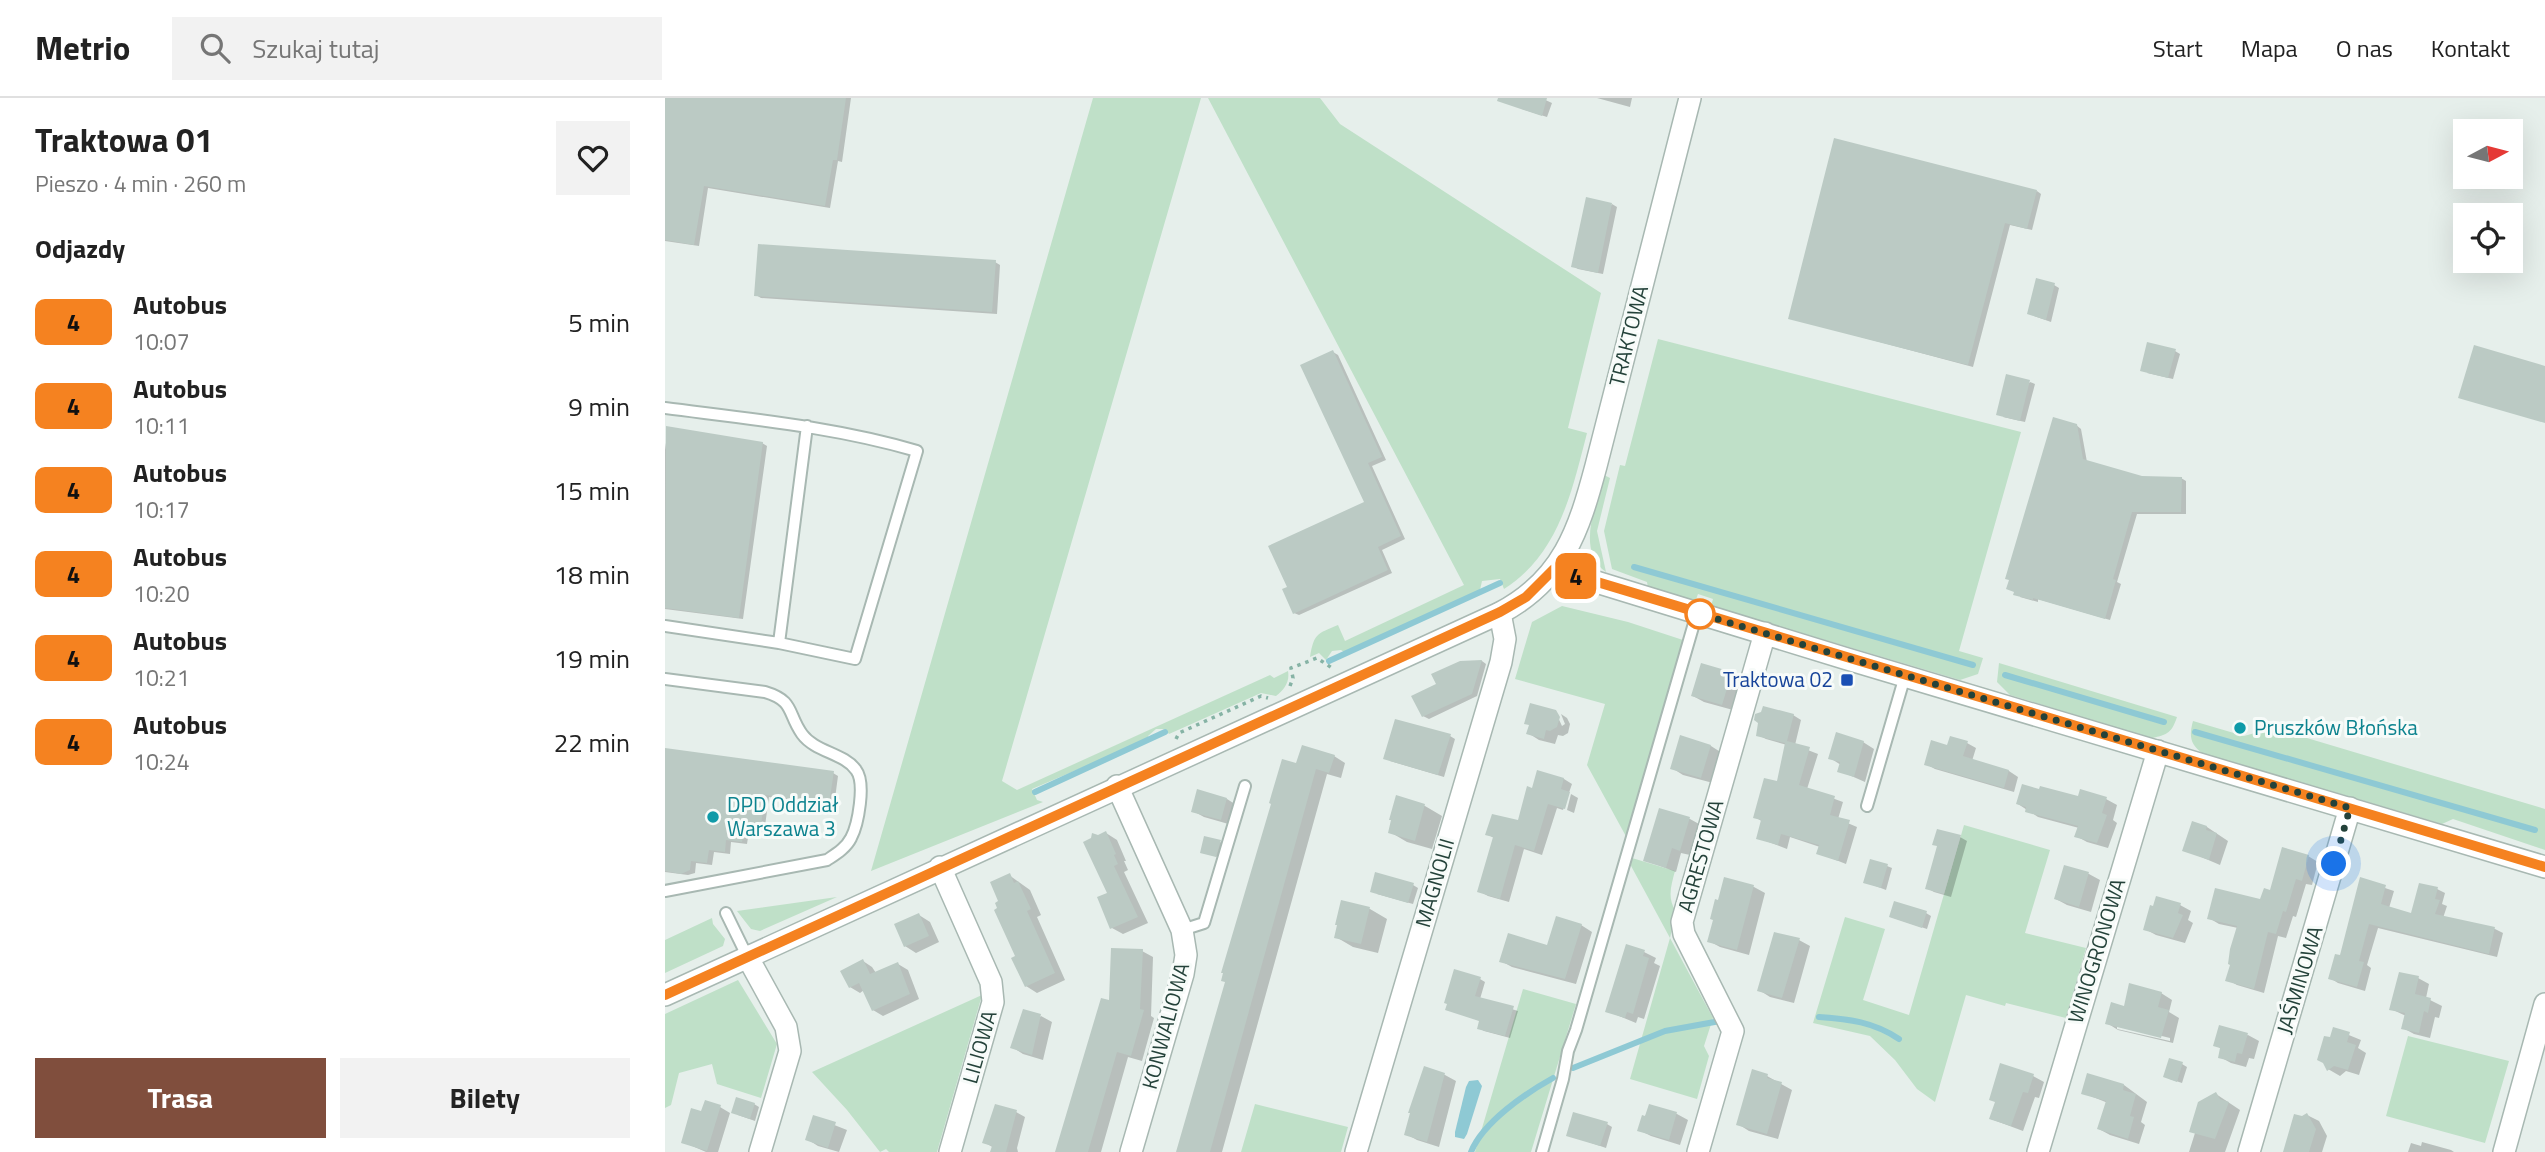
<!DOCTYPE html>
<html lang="pl">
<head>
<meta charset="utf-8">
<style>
	:root { --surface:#fff; --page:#f2f2f2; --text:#222; --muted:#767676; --line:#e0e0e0; --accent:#804e3d }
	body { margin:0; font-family:"Titillium Web",sans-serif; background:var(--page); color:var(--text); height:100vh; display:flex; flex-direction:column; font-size:26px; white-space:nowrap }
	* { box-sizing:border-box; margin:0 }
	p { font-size:23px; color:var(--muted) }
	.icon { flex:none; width:38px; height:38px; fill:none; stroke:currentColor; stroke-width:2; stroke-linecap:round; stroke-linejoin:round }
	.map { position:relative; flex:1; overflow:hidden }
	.sheet { display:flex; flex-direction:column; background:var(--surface); width:665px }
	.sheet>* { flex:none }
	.badge { padding:0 14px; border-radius:10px; font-size:24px; line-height:46px }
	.needle { width:46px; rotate:83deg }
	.tools { position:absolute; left:1788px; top:21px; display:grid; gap:14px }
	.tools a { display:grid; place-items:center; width:70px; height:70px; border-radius:0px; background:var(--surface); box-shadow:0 7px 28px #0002; font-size:35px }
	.you { position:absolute; width:35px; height:35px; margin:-18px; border:5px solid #fff; border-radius:50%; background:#1a73e8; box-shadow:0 0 0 10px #1a73e833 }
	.map>.badge { position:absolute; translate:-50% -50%; box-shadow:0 0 0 4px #fff }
	h2 { padding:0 35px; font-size:26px; line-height:63px }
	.round { display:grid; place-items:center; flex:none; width:74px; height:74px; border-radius:0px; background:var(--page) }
	.headline { display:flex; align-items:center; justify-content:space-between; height:119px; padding:0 35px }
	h1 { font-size:33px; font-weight:700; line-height:52px }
	.primary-button { display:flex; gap:14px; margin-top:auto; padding:14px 35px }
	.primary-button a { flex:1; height:80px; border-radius:0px; background:var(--accent); color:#fff; font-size:28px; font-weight:700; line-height:80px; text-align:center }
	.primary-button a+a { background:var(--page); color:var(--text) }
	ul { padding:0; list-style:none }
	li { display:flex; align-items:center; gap:21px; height:84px; padding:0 35px }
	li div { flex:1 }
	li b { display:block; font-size:26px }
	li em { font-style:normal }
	li .badge { min-width:77px; font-weight:700; text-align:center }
	header { display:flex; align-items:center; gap:42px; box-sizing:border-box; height:98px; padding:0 35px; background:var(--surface); border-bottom:2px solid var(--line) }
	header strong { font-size:33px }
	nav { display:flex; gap:38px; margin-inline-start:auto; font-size:24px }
	.search { width:490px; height:63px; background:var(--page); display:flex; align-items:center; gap:18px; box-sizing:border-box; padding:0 24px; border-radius:0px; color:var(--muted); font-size:26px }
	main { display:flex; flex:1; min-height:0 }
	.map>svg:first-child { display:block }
	.green { fill:#bfe0c8 }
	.water { fill:#8ec9d4 }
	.shadow { fill:#0003; fill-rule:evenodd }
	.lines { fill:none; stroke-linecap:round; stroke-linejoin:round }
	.stream { stroke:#8ec9d4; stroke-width:6 }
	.building { fill:#bbcac4 }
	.service-casing { stroke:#a8b8b2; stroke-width:14 }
	.minor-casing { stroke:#a8b8b2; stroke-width:24 }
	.tertiary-casing { stroke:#a8b8b2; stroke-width:24 }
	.path { stroke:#86b3a5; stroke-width:3.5; stroke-dasharray:3.5 5; stroke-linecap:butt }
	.service { stroke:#fff; stroke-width:10 }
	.minor { stroke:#fff; stroke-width:21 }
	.tertiary { stroke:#fff; stroke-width:21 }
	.line-casing { stroke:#fff; stroke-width:16 }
	.line { stroke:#f58220; stroke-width:10 }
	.walk { stroke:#24423a; stroke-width:7; stroke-dasharray:0 12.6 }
	.stop-dot { fill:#fff; stroke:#f58220; stroke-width:3.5 }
	.transit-dot { fill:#1a4fb4; stroke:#f7fbf9; stroke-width:2.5 }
	.culture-dot { fill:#0f9aa8; stroke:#f7fbf9; stroke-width:2.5 }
	.labels { text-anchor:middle; stroke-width:6; stroke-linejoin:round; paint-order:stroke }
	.street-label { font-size:21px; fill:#24423a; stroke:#f7fbf9 }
	.transit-label { font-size:21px; fill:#164399; stroke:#f7fbf9; text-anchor:end }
	.culture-label { font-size:21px; fill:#0d838f; stroke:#f7fbf9; text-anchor:start }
</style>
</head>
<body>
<header>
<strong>Metrio</strong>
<div class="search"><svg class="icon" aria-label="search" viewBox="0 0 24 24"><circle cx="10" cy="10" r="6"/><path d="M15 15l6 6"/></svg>Szukaj tutaj</div>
<nav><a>Start</a><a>Mapa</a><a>O nas</a><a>Kontakt</a></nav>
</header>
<main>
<section class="sheet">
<div class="headline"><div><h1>Traktowa 01</h1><p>Pieszo · 4 min · 260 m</p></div><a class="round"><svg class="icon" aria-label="heart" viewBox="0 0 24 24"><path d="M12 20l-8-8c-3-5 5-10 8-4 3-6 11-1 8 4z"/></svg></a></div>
<h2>Odjazdy</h2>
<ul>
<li><span class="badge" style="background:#f58220;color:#111">4</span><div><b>Autobus</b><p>10:07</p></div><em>5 min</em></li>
<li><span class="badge" style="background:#f58220;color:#111">4</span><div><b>Autobus</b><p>10:11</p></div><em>9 min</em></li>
<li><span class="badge" style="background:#f58220;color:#111">4</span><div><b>Autobus</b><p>10:17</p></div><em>15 min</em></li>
<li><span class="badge" style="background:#f58220;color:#111">4</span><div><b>Autobus</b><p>10:20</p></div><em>18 min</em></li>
<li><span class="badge" style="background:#f58220;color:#111">4</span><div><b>Autobus</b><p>10:21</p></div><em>19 min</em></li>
<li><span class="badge" style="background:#f58220;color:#111">4</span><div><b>Autobus</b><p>10:24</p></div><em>22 min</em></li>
</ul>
<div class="primary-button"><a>Trasa</a><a>Bilety</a></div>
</section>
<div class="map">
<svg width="1880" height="1054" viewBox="0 0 1880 1054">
	<rect width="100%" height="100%" fill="#e6efeb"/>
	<path class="green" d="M428 0H536L337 683 352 692 605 577 609 580 623 573C625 584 619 592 611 598L596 595 504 636 500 631H491L483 638 484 641 367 691 372 702 378 704 206 773Z
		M543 0H655L675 26 936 195 903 330 922 335C907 393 894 456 839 491L835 481 817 483 815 492 679 554 676 552 667 553 661 562 654 555 645 559C649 535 652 536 673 527L680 543 799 487Z
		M993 241 1356 334 1294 553 1318 560 1313 576 1295 582 1046 508 1048 501 1033 496 1030 504 983 490 982 484 947 471 939 433 955 367 960 368Z
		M939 377 945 380 932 433 941 474C910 452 932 406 939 377Z
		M897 508 963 524 1018 542 963 742 922 667 940 606 850 581 867 524Z
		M1334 565 1512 619C1507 634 1503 637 1487 640L1345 597 1332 584Z
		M1528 623 1579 638 1608 630 1880 711V752L1788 721 1777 726 1537 655C1525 646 1524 638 1528 623Z
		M1299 727 1385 752 1360 835 1421 850 1401 920 1341 905 1340 908 1301 897 1270 1004 1252 991 1230 962 1205 938 1148 925 1180 819 1220 831 1198 902 1244 917Z
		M967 760 1010 773C1006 788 1002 800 1011 814L1005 840 1048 920 1039 948 1044 958 1032 1001 965 981 1005 840 965 766Z
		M172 799 95 833 86 831 72 813Z
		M47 820 48 826 60 841 58 848 0 875V842Z
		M73 882 112 946 96 1000 52 986 47 966 14 975 6 1007 0 1010V916Z
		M858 891 911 906 866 1054H810Z
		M317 897 272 1054H224L221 1051 215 1054 182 1012 147 974Z
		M1743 938 1844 963 1820 1045 1721 1018Z
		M590 1006 683 1029 676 1054H576Z"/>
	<path class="water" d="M813 982 817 988 802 1036 799 1041 790 1039V1034L801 989 804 983Z"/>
	<path class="shadow" d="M0 0H186L177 64 173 63 165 110 43 90 34 148 0 143Z
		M854 0H876L887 5 882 19 857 11Z
		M932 0H967L965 9Z
		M1372 93 1376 96 1367 132 1345 127 1308 269 1125 220Z
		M947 106 952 109 938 176 913 171 908 168Z
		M330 164 335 167 332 216 96 200 91 197Z
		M1389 187 1394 190 1386 224 1369 218Z
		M1510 253 1515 256 1508 281 1482 275Z
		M668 254 673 257 721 362 707 368 740 441 717 452 727 475 634 517 629 515 624 490 701 405Z
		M1365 284 1370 286 1360 324 1338 319Z
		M1411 327 1416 331 1422 364 1477 380H1516L1521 383V416H1472L1452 484 1456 486 1445 522 1373 501V504L1355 499Z
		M3 330 97 345 102 348 78 521 0 511V352Z
		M817 563 821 566 812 598 764 621 758 618 774 587 795 565Z
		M1037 567 1067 575 1078 582 1068 612 1039 604 1028 598Z
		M891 615 897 628 900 626 896 616 902 620 905 626 903 635 898 638 893 637 890 646 874 642 863 635Z
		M1128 617 1136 622 1130 647 1153 656 1142 691 1178 704 1173 721 1192 729 1181 766 1153 755 1155 749 1125 739 1122 751 1093 740 1098 724 1090 719 1113 685 1122 647 1101 641 1093 637Z
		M785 638 790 641 779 679 725 663Z
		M1016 640 1046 648 1057 655 1048 685 1018 677 1007 670Z
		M1198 644 1209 651 1200 684 1175 673 1176 667 1165 660Z
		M1302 645 1311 650 1307 663 1344 673 1353 679 1349 694 1270 671 1261 666 1283 649Z
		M0 652 168 675 173 678 169 708 104 699 99 735 84 733 82 746 66 744 65 756 49 754 47 767 31 765 30 775 23 777 0 774Z
		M669 658 680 665 676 680 662 676 557 1054H512L632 667Z
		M874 674 899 681 907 686 898 712 892 710 877 757 859 751 844 804 823 798 814 793 829 740 822 736 854 724 869 692Z
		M906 696 913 700 909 715 902 712Z
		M732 700 760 708 777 718 767 751 742 744 725 734Z
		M562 701 573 708 567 727 539 719 528 713Z
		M1414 701H1441L1452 707 1448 722 1452 725 1443 750 1422 744 1411 738 1414 730 1373 719 1353 706Z
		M995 712 1025 721 1034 726 1025 757 1016 755 1011 774 980 762Z
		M1528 725 1542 729 1563 743 1555 767 1520 752Z
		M441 735 452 742 461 763H459L463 772 459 774 483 825 458 836 447 830 444 796 433 739Z
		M1295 739 1302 743 1286 799 1269 794 1262 790Z
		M555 744 560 747 556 760 537 754Z
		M1643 758 1653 764 1647 787 1641 786 1631 819 1628 818 1621 840 1613 838 1599 895 1572 887 1563 882 1573 830 1554 826 1544 820 1597 803Z
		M1222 768 1227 770 1221 792 1200 784Z
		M1400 769 1424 776 1435 782 1426 814 1402 807 1391 801Z
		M344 777 365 792 376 817 372 819 400 882 372 895 361 888 352 859Z
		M1060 781 1089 789 1100 795 1084 857 1055 849 1044 843Z
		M1696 782 1729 793 1724 810 1747 817 1772 791 1780 795 1777 806 1782 808 1778 820 1830 831 1838 835 1832 859 1713 830 1702 867 1706 870 1700 893 1673 885 1665 880 1676 859Z
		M748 787 753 790 748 806 712 796Z
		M677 804 705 811 722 821 713 855 688 849 671 839Z
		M1515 807 1526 813 1523 822 1528 825 1520 845 1491 837 1480 831 1489 810Z
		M1261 815 1266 818 1262 831 1226 819Z
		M254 817 265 824 274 844 251 855 240 848Z
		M916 827 927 834 911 886 847 869 836 863 883 849Z
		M1134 842 1145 848 1129 905 1105 899 1094 892Z
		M962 849 979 854 991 860 989 865 995 868 979 921 973 919 971 925 942 913Z
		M477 853 488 859 486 918 489 920 477 963 463 959 436 1054H392L446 905Z
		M198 863 207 869 211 875 233 866 243 872 254 901 218 918 208 912 199 892 195 895 185 889Z
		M1753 880 1764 886 1761 900 1777 908 1774 920 1770 919 1765 940 1749 936 1738 930 1741 918 1726 911Z
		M815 881 820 884 815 901 853 913 845 940 819 933 814 930 816 923 782 911Z
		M1496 895 1507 902 1504 914 1514 920 1508 945 1453 932 1442 925 1460 910ZM1452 927 1505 940V943L1452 931Z
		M376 918 387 924 378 962 358 956 347 949Z
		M1669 931 1696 942 1693 950 1701 955 1694 977 1681 973 1675 978 1663 971Z
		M1583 937 1594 943 1589 961 1584 960 1581 969 1566 965 1555 959 1557 951 1550 947Z
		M1517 966 1522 969 1517 985 1505 981Z
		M760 971 780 977 791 983 774 1049 752 1042 741 1036Z
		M1102 978 1127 992 1113 1041 1084 1033 1073 1026Z
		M1368 978 1379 984 1374 1000 1370 999 1358 1033 1326 1021Z
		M1459 987 1482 1004 1476 1024 1480 1027 1474 1046 1445 1037 1434 1031 1443 1005 1418 995Z
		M1551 996 1575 1012 1560 1054H1524L1530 1035Z
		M89 1006 94 1009 90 1023 73 1017Z
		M985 1008 1012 1016 1023 1022 1015 1047 986 1038 974 1032Z
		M55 1009 65 1015 53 1054H41L18 1044Z
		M351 1014 360 1019 352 1050 353 1054H327L329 1050 319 1044Z
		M1642 1017 1654 1023 1662 1038 1657 1054H1625L1637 1020Z
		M149 1019 182 1032 174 1054 153 1048 142 1041Z
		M942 1026 947 1029 941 1050 903 1037Z
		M1757 1044 1786 1052 1789 1054H1743L1746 1045 1756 1048Z"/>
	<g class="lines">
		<path class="stream" d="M969 469 1308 567
			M664 563 835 485
			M1340 577 1499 624
			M1530 634 1870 732
			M370 694 500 634
			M1154 919C1184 921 1209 924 1234 941
			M908 970 1000 933 1055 923
			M806 1054C818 1024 861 995 888 980"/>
	</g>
	<path class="building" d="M0 0H181L172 62H168L160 108 39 88 29 147 0 142Z
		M833 0H882L877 18 832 3Z
		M1169 40 1372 92 1362 131 1340 125 1303 267 1123 221Z
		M921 99 947 105 933 175 906 169Z
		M93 146 331 162 327 214 89 198Z
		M1371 180 1390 185 1381 222 1362 216Z
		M1482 244 1511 251 1503 280 1475 273Z
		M1809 247 1880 268V325L1793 300Z
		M668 252 717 359 703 365 736 438 713 449 723 472 628 516 617 491 622 489 603 448 699 404 635 267Z
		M1341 276 1365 282 1355 323 1331 317Z
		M1388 319 1412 326 1418 361 1477 378 1517 379 1516 414H1467L1448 481 1451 482 1440 521 1368 500V502L1348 497 1349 494 1341 491 1344 482 1340 481Z
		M1 328 98 344 74 520 0 510Z
		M817 562 807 596 757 619 746 598 771 586 766 576 795 563Z
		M1036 565 1067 574 1057 607 1026 598Z
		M865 605 891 612 895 619 892 629 885 633 881 632 879 641 861 636 864 627 859 626Z
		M1098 608 1129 616 1122 643 1145 649 1134 687 1170 698 1165 717 1185 722 1173 763 1151 756 1154 747 1116 736 1113 747 1091 741 1096 722 1088 720 1099 680 1112 683 1120 645 1091 638 1093 625 1089 622 1090 616 1096 614Z
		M730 621 786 636 773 677 718 661Z
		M1171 634 1199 643 1189 679 1172 674 1175 664 1163 661Z
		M1015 637 1046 647 1036 680 1005 671Z
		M1285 638 1303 643 1298 658 1344 672 1339 690 1259 667 1266 642 1282 647Z
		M637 647 670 657 664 675 651 671 545 1054H511L560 884 556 883 558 875H556L606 706 604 705 617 661 631 665Z
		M0 650 169 673 164 706 100 697 95 734 79 732 77 744 61 742 60 754 44 752 42 765 26 763 25 772 16 776 0 773Z
		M872 672 899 680 896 691 905 694 900 711 883 706 869 753 850 747 835 801 812 794 828 739 820 737 827 716 853 722 862 688 867 690Z
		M1357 686 1374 691 1375 688 1413 698 1415 691 1442 699 1437 715 1442 717 1432 745 1409 739 1413 728 1360 714 1361 709 1351 706Z
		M532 691 562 700 556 722 526 714Z
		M731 697 760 706 750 743 723 735 726 722H724Z
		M994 710 1025 719 1015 753 1007 750 1001 770 978 763Z
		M1527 723 1542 728 1541 732 1552 735 1544 762 1517 753Z
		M1272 731 1296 737 1279 796 1260 791 1272 748 1267 747Z
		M441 733 451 756 449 757 453 766 449 768 473 819 445 831 432 799 442 795 418 744 426 740 427 735 433 737Z
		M539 738 556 742 551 759 535 755Z
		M1617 749 1644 757 1637 783 1631 781 1621 814 1618 813 1611 836 1603 834 1589 891 1560 883 1565 867 1563 866 1565 851 1572 828 1542 821 1550 790 1595 801 1599 790 1605 792Z
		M1205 761 1223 766 1216 790 1198 785Z
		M1399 767 1424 774 1414 809 1389 801Z
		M710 774 749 785 743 805 705 794Z
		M345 775 349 785 353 783 366 811 362 813 390 875 360 889 346 860 350 858 329 812 332 810 330 805 333 803 325 784Z
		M1059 779 1089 787 1072 852 1042 844 1048 822 1045 821 1050 801 1053 802Z
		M1695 779 1721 787 1716 806 1746 815 1754 785 1773 789 1770 801 1775 802 1770 816 1830 829 1824 856 1704 826 1694 863 1699 864 1692 889 1663 881 1670 856 1675 857Z
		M1491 798 1516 805 1513 815 1518 817 1508 840 1478 832 1485 807 1488 808Z
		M676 802 705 809 696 846 669 840 672 827H670Z
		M1229 803 1262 813 1257 830 1224 819Z
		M254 815 264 838 239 849 229 826Z
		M891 818 917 826 900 881 834 864 843 835 882 847Z
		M1109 834 1135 840 1117 900 1092 893Z
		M961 846 980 852 978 858 984 860 968 916 962 914 960 920 940 914Z
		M446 850 478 851 475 911 479 912 466 958 452 954 423 1054H390L436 900 444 902Z
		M198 861 205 876 233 864 245 896 207 913 194 885 184 890 175 873Z
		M789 871 816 879 810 898 849 908 840 938 812 931 814 923 780 912 782 906 779 905Z
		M1734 874 1754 878 1750 896 1766 900 1763 915 1759 913 1754 935 1736 931 1740 915 1724 912Z
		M1464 885 1497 894 1493 909 1504 912 1496 940 1440 926 1446 904 1459 908Z
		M358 911 376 916 367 957 345 950Z
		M1554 927 1583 935 1577 956 1572 955 1570 964 1553 960 1555 950 1548 948Z
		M1668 929 1685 934 1682 944 1691 947 1683 972 1669 968 1662 973 1658 965 1652 962 1659 938 1665 939Z
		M1504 960 1518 964 1512 984 1498 979Z
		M1335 965 1369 976 1363 995 1358 994 1346 1028 1324 1021 1330 1004 1324 1002Z
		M759 968 780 975 762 1044 739 1037 745 1015H743Z
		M1087 971 1103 976 1102 980 1117 984 1102 1036 1071 1027Z
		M1422 975 1459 986 1458 992 1471 996 1465 1018 1469 1019 1463 1041 1432 1031 1441 1003 1416 996Z
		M1551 994 1555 1001 1564 1004 1550 1041 1524 1034 1533 1004Z
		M71 999 90 1005 85 1021 66 1015Z
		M40 1002 56 1007 42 1053 16 1045 26 1010 36 1013Z
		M330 1006 352 1012 341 1054H325L327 1048 317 1045Z
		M984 1006 1012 1014 1004 1042 972 1033 977 1017 980 1018Z
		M908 1014 943 1024 935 1048 901 1038Z
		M1642 1015 1651 1031 1644 1054H1618L1629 1016 1637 1018Z
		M148 1017 171 1024 163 1050 140 1042Z"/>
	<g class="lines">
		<g class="service-casing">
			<path id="service" d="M0 310C85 321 170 329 252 353L190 561 114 545
				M0 528 114 545 142 328
				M0 581 100 594C130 603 122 615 137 636 150 654 179 655 191 672 201 685 193 727 186 740 181 750 171 756 162 762L0 793
				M1202 708 1240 578
				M61 815 82 858
				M517 832 539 825 580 688
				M877 1054 898 981 903 953 911 932 1032 515"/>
		</g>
		<g class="minor-casing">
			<path id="minor" d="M889 471 1179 560 1880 769
				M452 688 517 832 521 857 518 876 466 1054
				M275 769 326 884 328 904 285 1054
				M82 858 121 929 125 953 95 1054
				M691 1054 836 564 840 541 835 515
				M1033 1054 1068 933 1019 836 1017 824 1100 535
				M1373 1054 1493 653
				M1584 1054 1685 710"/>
		</g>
		<g class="tertiary-casing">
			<path id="tertiary" d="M0 897 835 515C898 482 914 432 931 368L1025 0
				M1839 1054 1880 906"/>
		</g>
		<path class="path" d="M625 588 628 580 626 570 652 560 667 570
			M511 641 514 635 596 598 603 600"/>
		<use href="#service" class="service"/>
		<use href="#minor" class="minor"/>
		<use href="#tertiary" class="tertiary"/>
	</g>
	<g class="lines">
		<g class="line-casing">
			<path id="line" d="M0 897 835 514 861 499 889 471 1880 769"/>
		</g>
		<use href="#line" class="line"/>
		<path class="walk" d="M1035 516 1032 515 1685 710 1669 766"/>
	</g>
	<circle class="stop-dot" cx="1035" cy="516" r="14"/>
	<rect class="transit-dot" x="1175" y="575" width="14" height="14" rx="3.5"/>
	<g class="culture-dot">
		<circle cx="1575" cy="630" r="7"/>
		<circle cx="48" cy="719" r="7"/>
	</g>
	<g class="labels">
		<g class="street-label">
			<text transform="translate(964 238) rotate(-76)" y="7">TRAKTOWA</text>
			<text transform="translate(1036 758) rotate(-74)" y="7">AGRESTOWA</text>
			<text transform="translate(770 785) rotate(-74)" y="7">MAGNOLII</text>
			<text transform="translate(1432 853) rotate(-73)" y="7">WINOGRONOWA</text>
			<text transform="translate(1635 882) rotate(-73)" y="7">JAŚMINOWA</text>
			<text transform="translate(501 928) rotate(-75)" y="7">KONWALIOWA</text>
			<text transform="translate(315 949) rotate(-74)" y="7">LILIOWA</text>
		</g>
		<g class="transit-label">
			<text x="1168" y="589">Traktowa 02</text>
		</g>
		<g class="culture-label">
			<text x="1589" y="637">Pruszków Błońska</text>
			<text x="62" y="714">DPD Oddział<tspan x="62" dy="24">Warszawa 3</tspan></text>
		</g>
	</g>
</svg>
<div class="tools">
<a><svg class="needle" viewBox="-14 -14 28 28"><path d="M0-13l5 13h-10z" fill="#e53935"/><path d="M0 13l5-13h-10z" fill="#767676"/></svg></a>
<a><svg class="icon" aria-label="locate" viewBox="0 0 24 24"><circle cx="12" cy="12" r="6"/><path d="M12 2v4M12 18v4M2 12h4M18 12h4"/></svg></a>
</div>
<div class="you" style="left:1669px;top:766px"></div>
<b class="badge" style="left:911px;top:478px;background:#f58220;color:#111">4</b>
</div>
</main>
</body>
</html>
